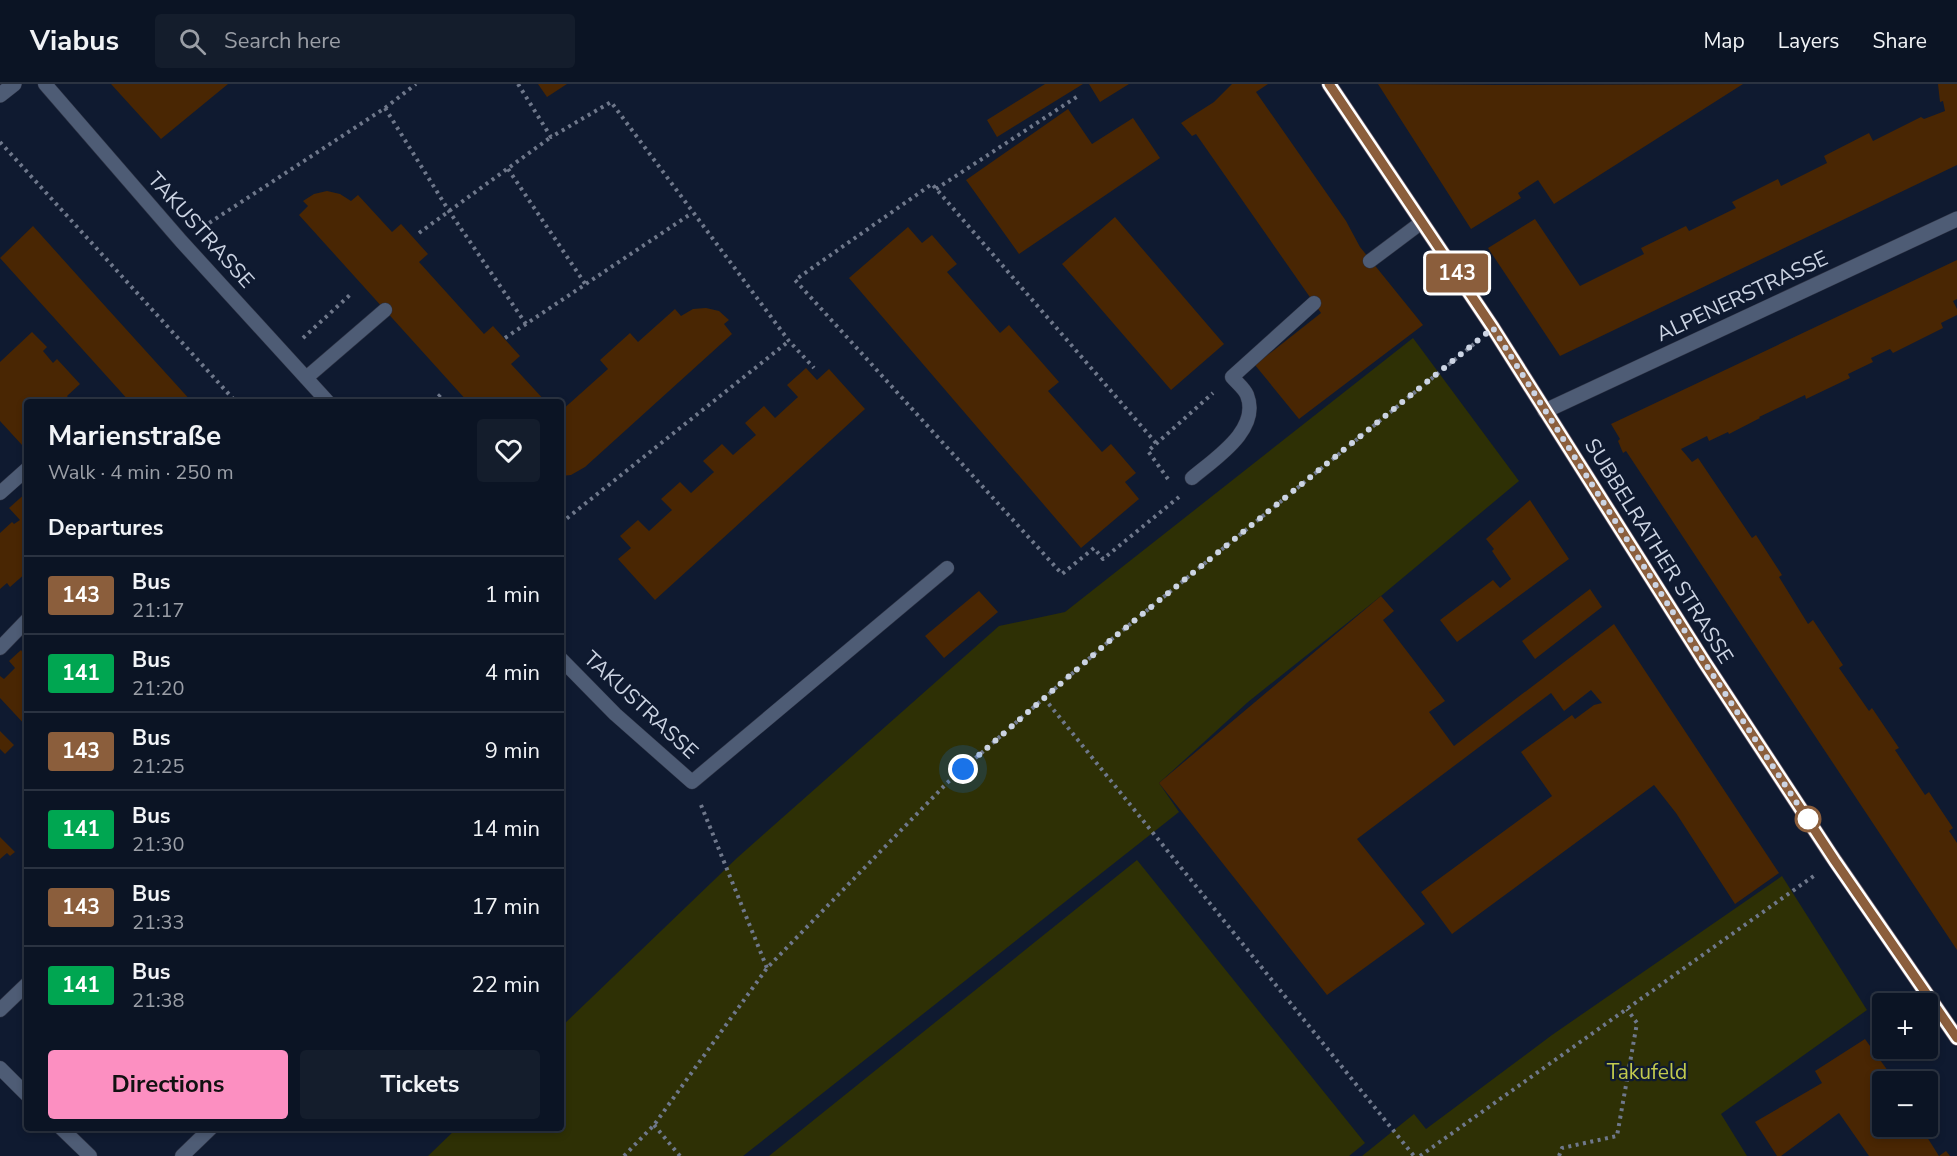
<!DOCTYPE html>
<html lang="en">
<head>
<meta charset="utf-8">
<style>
	:root { --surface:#0b1424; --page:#141d2c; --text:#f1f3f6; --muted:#9a9ea6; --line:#2b3341; --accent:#fc8fc1 }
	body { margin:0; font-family:"Nunito Sans",sans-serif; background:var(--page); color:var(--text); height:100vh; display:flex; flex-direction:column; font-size:22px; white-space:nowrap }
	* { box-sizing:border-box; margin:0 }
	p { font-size:20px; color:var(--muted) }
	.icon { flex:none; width:33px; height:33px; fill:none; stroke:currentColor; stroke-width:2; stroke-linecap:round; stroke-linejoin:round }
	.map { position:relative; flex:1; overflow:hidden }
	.sheet { position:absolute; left:24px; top:315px; width:540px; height:732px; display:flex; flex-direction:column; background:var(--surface); border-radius:6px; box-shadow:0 3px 9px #0003,0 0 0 2px var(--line) }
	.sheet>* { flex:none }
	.badge { padding:0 12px; border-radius:4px; font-size:21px; line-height:39px }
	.buttons { position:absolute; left:1872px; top:909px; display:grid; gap:12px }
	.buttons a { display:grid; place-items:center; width:66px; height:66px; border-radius:6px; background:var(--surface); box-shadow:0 3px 9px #0003,0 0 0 2px var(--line); font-size:30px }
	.you { position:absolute; width:30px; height:30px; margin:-15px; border:4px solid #fff; border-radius:50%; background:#1a73e8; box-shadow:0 0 0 9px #1a73e833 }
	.map>.badge { position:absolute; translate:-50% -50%; box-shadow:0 0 0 3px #fff }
	h2 { padding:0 24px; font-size:22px; line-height:54px }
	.round { display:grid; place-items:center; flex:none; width:63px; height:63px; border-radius:6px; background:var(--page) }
	.summary { display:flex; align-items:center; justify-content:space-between; height:102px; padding:0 24px }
	h1 { font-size:28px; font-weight:700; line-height:45px }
	.button { display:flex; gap:12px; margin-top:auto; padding:12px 24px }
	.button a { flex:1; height:69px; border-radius:6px; background:var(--accent); color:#111; font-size:24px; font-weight:700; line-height:69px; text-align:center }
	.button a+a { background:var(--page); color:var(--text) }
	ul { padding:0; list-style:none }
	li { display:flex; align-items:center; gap:18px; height:78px; padding:0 24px; border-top:2px solid var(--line) }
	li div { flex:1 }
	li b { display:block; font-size:22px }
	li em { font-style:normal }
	li .badge { min-width:66px; font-weight:700; text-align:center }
	header { display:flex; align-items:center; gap:36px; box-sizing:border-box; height:84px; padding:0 30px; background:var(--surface); border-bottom:2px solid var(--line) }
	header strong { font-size:28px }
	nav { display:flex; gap:33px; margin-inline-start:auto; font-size:21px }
	.search { width:420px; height:54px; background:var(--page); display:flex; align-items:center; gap:15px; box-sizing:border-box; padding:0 21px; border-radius:6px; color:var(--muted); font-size:22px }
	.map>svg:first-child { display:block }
	.green { fill:#2e3005 }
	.building { fill:#492603 }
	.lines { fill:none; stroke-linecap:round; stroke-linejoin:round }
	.service-casing { stroke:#2e3344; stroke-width:15 }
	.minor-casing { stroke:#2e3344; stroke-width:16 }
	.secondary-casing { stroke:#2e3344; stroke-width:16 }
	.path { stroke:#6f788b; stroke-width:4; stroke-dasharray:3 4.5; stroke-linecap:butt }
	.service { stroke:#4e5c75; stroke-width:14 }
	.minor { stroke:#4e5c75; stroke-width:15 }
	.secondary { stroke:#806c73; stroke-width:15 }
	.line-casing { stroke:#fff; stroke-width:14 }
	.line { stroke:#8b5e3c; stroke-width:9 }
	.walk { stroke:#ccd4e3; stroke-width:6; stroke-dasharray:0 10.8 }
	.stop-dot { fill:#fff; stroke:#8b5e3c; stroke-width:3 }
	.labels { text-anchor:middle; stroke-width:4.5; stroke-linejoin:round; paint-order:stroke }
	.street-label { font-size:21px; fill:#ccd4e3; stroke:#0f1a30 }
	.park-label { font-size:21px; fill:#c2ca4e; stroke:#0f1a30 }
</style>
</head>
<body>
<header>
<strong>Viabus</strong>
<div class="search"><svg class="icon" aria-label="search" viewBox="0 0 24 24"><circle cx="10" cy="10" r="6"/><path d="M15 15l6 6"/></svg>Search here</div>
<nav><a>Map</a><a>Layers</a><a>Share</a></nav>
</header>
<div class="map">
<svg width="1957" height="1072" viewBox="0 0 1957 1072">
	<rect width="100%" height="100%" fill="#0f1a30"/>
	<path class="green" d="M1413 254 1519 397 1381 512 1248 618 1159 699 1179 728 743 1072H428L457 1044H561V943L737 774 999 542 1065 528Z
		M1137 776 1365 1059 1349 1072H769Z
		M1782 792 1867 926 1721 1030 1747 1072H1362L1414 1030 1426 1045 1552 951Z"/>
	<path class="building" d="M111 0H228L161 55Z
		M538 0H567L547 13Z
		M1045 0H1083L997 53 987 36Z
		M1089 0H1129L1100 18Z
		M1232 0H1268L1256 8 1346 137 1360 163 1423 241 1299 335 1255 281 1321 229 1196 50 1192 52 1181 39 1214 18Z
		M1378 0 1497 1 1743 0 1554 120 1538 96 1518 109 1521 114 1471 145Z
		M1938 0H1957V81L1560 272 1488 164 1535 135 1580 202 1644 170 1641 164 1686 142 1689 147 1736 124 1732 118 1778 95 1781 102 1827 79 1824 72 1869 49 1873 57 1921 33 1924 35 1945 27 1943 17 1940 18Z
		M1068 25 1092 60 1133 34 1160 74 1019 170 966 96Z
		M327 107 340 110 351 117 358 111 392 148 401 140 428 170 419 178 484 250 493 242 520 272 511 280 546 318H468L299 131 308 122 303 117 314 110Z
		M1115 133 1224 260 1171 306 1062 180Z
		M33 142 86 201 192 318H130L0 174Z
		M908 143 922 159 932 151 957 180 947 188 1000 249 1009 241 1059 298 1048 307 1102 368 1111 360 1136 389 1125 398 1139 415 1081 464 849 194Z
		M1957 176V215L1953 217 1957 225V231L1941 239 1943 244 1893 269 1890 265 1871 274 1873 278 1848 290 1850 294 1806 315 1805 311 1759 333 1760 334 1729 350 1728 348 1709 357 1707 352 1681 365 1692 378 1698 374 1752 454 1756 451 1782 491 1779 493 1808 540 1813 536 1843 581 1839 584 1869 627 1872 624 1899 664 1895 666 1925 711 1929 708 1953 744 1949 747 1957 759V866L1626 367 1623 369 1618 357 1620 355 1611 340Z
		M706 224 719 227 729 236 724 240 732 250 585 383 571 391 561 392V327L608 285 600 276 630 249 638 258 675 225 681 232 693 225Z
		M32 248 47 263 43 267 53 279 57 275 80 300 67 312 70 316 68 318H27V356L22 361 0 337V278Z
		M806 284 817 296 829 285 865 325 655 516 618 475 631 464 620 452 638 436 649 447 672 426 661 415 680 398 691 409 714 388 703 377 722 360 733 371 756 351 745 339 764 322 775 334 798 313 787 301Z
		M27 408V488L10 503 7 499 0 505V449L12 438 14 440 20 436 9 424Z
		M1530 416 1569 475 1457 558 1440 536 1493 496 1500 504 1511 495 1492 467 1494 465 1486 455Z
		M1590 505 1602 523 1535 575 1522 557Z
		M979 507 998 528 944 574 925 552Z
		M1381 512 1394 527 1383 536 1445 617 1429 628 1454 662 1614 540 1779 789 1735 820 1676 729 1654 701 1452 850 1421 808 1552 712 1521 668 1572 631 1575 635 1594 621 1602 619 1591 606 1564 627 1551 609 1357 755 1425 840 1327 911 1159 699Z
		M27 565V643L0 614V592L4 595 15 584 9 577 21 566 23 569Z
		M0 647 14 661 5 670 0 665Z
		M0 753 15 768 10 772 7 769 0 775Z
		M1865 955 1888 987 1884 990 1888 998H1882V1042H1920L1939 1072 1946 1067 1950 1072H1869L1839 1029 1781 1072H1777L1755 1038 1822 999 1815 987Z"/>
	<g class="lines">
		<g class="service-casing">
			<path id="service" d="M45 0 181 157 328 318
				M1370 177 1422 138
				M306 294 385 226
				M1192 394C1214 375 1261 346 1247 311 1244 304 1237 299 1232 293L1314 219
				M0 409 27 385
				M0 564 27 536
				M561 575 615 630 692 698 947 484
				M0 926 27 900
				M0 984 27 1011
				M61 1044 90 1072
				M182 1072 211 1044"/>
		</g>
		<g class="minor-casing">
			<path id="minor" d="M0 11 14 0
				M1545 327 1957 135"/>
		</g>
		<g class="secondary-casing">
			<path id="secondary" d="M1329 0 1493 244 1705 579 1831 771 1957 954"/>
		</g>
		<path class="path" d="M518 0 551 53 611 18 789 257 814 284
			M385 24 449 127 526 240
			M0 58 236 318
			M508 85 586 201
			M936 105 1078 12
			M203 143 385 24 416 0
			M419 149 551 53
			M303 254 352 209
			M505 254 692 129
			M433 318 442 309
			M1156 359 932 100 795 196 1062 490 1094 464 1103 475 1179 413
			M1168 395 1148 367 1213 309
			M561 439 789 257
			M1044 614 1414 1072
			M701 721 767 884
			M654 1041 680 1072
			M624 1072 654 1041 767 884 947 699 1107 559 1474 260
			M1420 1072 1815 791
			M1559 1072 1562 1064 1617 1052 1637 939 1627 925"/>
		<use href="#service" class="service"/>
		<use href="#minor" class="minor"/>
		<use href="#secondary" class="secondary"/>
	</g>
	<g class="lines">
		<g class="line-casing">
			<path id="line" d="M1329 0 1493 244 1705 579 1835 777 1957 954"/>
		</g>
		<use href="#line" class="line"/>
		<path class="walk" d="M963 685 1107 559 1493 244 1705 579 1810 739 1808 735"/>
	</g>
	<circle class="stop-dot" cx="1808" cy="735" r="12"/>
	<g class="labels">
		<g class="street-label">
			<text transform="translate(201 146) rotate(48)" y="7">TAKUSTRASSE</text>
			<text transform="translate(1742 212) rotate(-25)" y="7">ALPENERSTRASSE</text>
			<text transform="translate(1659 467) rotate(58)" y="7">SUBBELRATHER STRASSE</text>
			<text transform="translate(641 621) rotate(43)" y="7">TAKUSTRASSE</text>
		</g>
		<g class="park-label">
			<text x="1647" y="995">Takufeld</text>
		</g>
	</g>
</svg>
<div class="buttons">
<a>+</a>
<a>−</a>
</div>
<div class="you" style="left:963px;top:685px"></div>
<b class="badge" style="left:1457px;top:189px;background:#8b5e3c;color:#fff">143</b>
<section class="sheet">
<div class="summary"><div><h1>Marienstraße</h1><p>Walk · 4 min · 250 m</p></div><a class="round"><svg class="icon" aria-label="heart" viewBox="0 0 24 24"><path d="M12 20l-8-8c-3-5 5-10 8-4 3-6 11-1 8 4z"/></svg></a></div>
<h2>Departures</h2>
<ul>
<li><span class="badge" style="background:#8b5e3c;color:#fff">143</span><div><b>Bus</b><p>21:17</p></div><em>1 min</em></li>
<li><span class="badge" style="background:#00a651;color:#fff">141</span><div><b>Bus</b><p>21:20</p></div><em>4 min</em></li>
<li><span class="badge" style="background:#8b5e3c;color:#fff">143</span><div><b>Bus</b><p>21:25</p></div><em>9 min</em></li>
<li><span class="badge" style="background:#00a651;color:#fff">141</span><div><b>Bus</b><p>21:30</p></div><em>14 min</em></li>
<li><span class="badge" style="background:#8b5e3c;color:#fff">143</span><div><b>Bus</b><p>21:33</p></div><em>17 min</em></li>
<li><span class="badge" style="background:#00a651;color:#fff">141</span><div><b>Bus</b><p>21:38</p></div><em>22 min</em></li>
</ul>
<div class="button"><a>Directions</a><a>Tickets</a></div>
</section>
</div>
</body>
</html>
